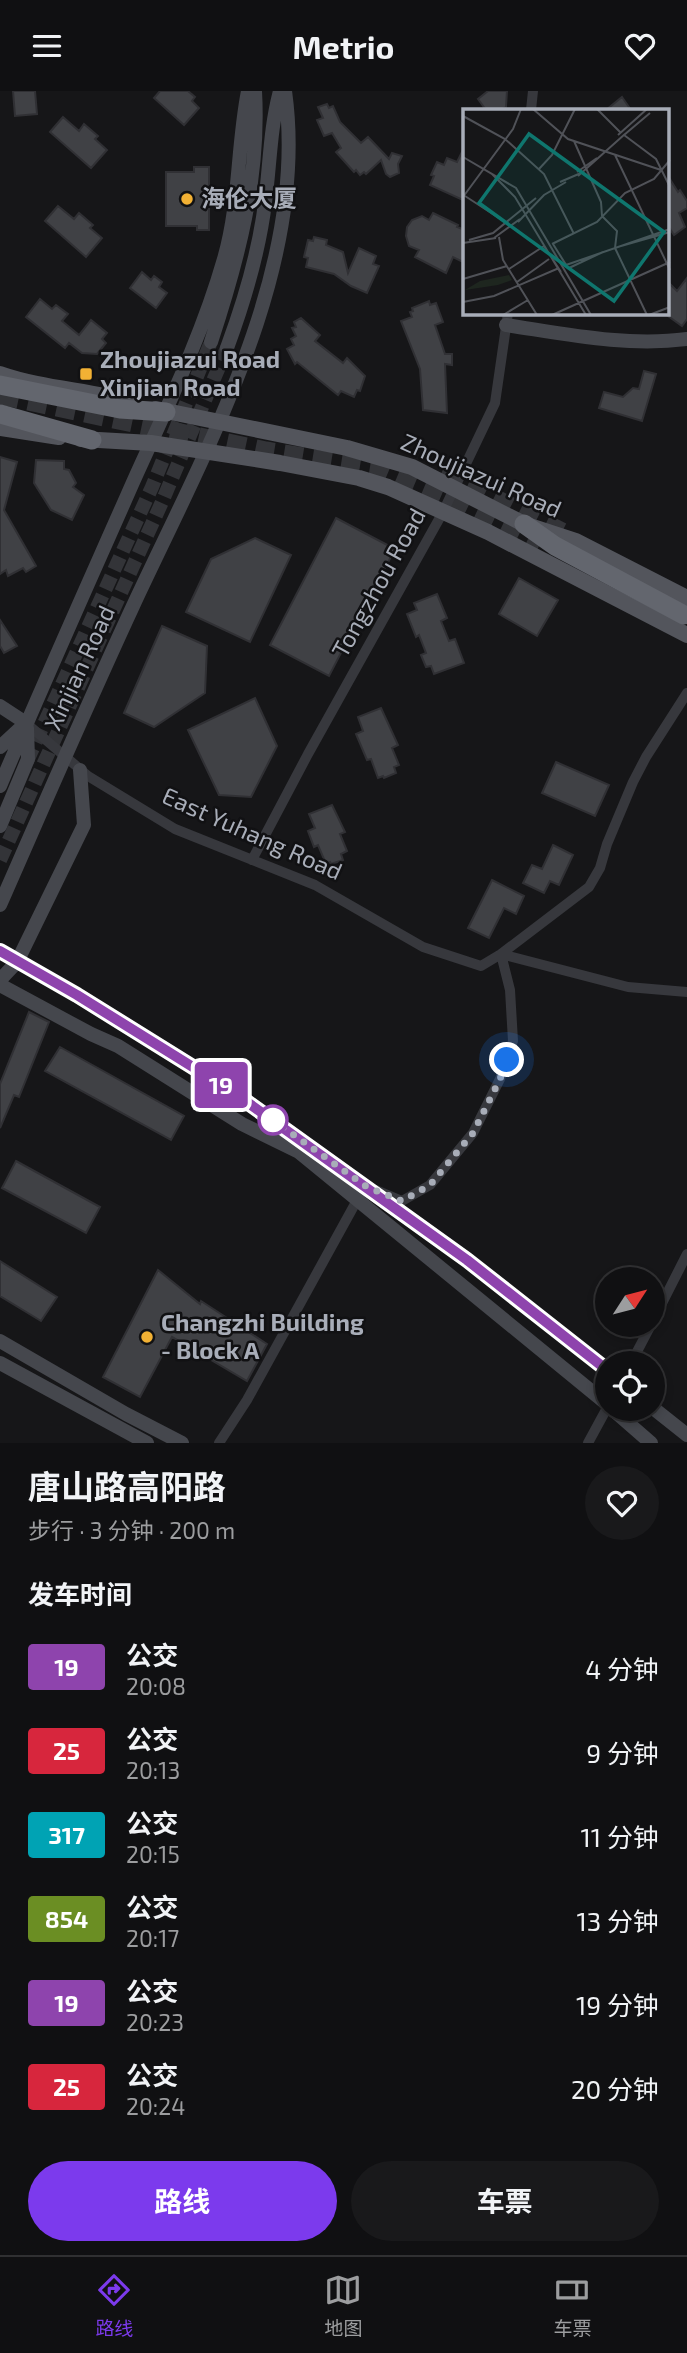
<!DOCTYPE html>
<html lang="zh">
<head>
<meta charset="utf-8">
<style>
	:root { --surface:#101012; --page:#19191b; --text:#f1f3f6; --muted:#9c9d9f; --line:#303032; --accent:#7c3aed }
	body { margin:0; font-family:"Exo 2","Noto Sans SC",sans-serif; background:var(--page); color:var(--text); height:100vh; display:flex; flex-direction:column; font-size:26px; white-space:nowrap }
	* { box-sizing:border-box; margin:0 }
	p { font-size:23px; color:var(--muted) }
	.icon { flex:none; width:38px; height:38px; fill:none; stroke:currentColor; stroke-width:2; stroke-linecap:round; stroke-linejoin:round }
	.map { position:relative; height:1352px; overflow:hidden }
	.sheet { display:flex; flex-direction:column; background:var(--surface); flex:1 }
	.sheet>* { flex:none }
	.badge { padding:0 14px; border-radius:5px; font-size:24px; line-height:46px }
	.needle { width:46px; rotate:54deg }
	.fabs { position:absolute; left:595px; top:1176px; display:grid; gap:14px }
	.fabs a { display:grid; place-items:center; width:70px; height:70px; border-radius:50%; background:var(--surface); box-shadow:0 4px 10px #0003,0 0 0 2px var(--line); font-size:35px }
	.you { position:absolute; width:35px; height:35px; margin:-18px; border:5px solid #fff; border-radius:50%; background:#1a73e8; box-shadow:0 0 0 10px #1a73e833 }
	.map>.badge { position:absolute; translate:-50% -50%; box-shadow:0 0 0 4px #fff }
	h2 { padding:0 28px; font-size:26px; line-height:63px }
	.round { display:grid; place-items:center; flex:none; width:74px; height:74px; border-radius:37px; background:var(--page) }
	.head { display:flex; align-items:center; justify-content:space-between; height:119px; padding:0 28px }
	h1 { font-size:33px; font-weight:700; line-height:52px }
	.button { display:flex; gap:14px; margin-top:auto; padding:14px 28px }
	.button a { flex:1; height:80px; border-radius:42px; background:var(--accent); color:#fff; font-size:28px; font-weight:700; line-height:80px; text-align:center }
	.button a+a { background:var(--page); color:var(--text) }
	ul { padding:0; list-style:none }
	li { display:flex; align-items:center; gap:21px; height:84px; padding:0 28px }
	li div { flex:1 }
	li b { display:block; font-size:26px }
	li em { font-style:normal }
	li .badge { min-width:77px; font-weight:700; text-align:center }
	header { display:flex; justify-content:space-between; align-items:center; height:91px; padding:0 28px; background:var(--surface); font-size:32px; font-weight:700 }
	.tab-bar { display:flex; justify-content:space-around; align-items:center; height:98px; border-top:2px solid var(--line); background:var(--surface); font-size:19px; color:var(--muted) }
	.tab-bar a { display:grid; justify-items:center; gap:4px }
	.tab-bar .on { color:var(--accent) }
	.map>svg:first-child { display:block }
	.building { fill:#404145; stroke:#303034; stroke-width:2 }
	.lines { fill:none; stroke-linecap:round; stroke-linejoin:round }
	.secondary-tunnel { stroke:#333438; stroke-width:14; stroke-dasharray:14 7; stroke-linecap:butt }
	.highway-tunnel { stroke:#333438; stroke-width:19; stroke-dasharray:19 10; stroke-linecap:butt }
	.street { stroke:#37383d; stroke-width:10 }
	.secondary { stroke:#45474d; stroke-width:14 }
	.primary { stroke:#53555c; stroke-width:16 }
	.highway { stroke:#63666e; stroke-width:19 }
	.line-casing { stroke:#fff; stroke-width:16 }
	.line { stroke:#8e44ad; stroke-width:10 }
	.walk { stroke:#a8adb8; stroke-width:7; stroke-dasharray:0 12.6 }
	.poi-dot { fill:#f2b134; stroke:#111113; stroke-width:2.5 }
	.stop-dot { fill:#fff; stroke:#8e44ad; stroke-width:3.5 }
	.labels { text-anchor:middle; stroke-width:5; stroke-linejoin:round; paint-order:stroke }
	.poi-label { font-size:24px; font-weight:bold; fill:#a8adb8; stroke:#111113; text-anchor:start }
	.street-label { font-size:24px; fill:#a8adb8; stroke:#111113 }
	.inset-road { fill:none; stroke:#505258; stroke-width:2 }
	.view { fill:#0f766e; fill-opacity:0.15; stroke:#0f766e; stroke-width:3.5 }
	.inset-edge { fill:none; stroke:#a8adb8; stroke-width:3.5 }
</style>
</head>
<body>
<header><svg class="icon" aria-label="menu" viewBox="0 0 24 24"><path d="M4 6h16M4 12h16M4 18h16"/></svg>Metrio<svg class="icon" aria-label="heart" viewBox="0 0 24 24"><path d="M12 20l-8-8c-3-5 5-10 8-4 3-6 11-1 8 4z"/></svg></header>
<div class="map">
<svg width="687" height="1352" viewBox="0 0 687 1352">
	<rect width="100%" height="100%" fill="#161618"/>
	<path class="building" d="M13 0H35L37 23 15 25Z
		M160 0H188L195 6 192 10 199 17 184 34 154 7Z
		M488 0H507L506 16 501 19H486L478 8Z
		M622 6 631 19H606Z
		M327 13 329 17 333 15 340 31 361 52 368 46 389 68 392 62 402 65 398 73 399 82 390 86 386 83 381 69 366 83 364 81 360 84 356 79 354 81 336 61 341 57 332 42 324 45 317 29 323 27 318 16Z
		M63 26 79 40 84 33 98 45 95 48 107 59 91 77 50 41Z
		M465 55V110L430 94 434 85 431 84 437 71 444 74 447 67 457 71Z
		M194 76H209V139H197V135H166V81H194Z
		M668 85 678 101 680 99 687 110V117L679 122 685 136 674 144 668 135Z
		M58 115 74 128 79 122 93 134 90 137 102 147 86 166 45 130Z
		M433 122 458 134 457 136 465 139V172L453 166 446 182 415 166 419 159 409 155 406 145 407 136 412 129 422 125 429 129Z
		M314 146 327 149 326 154 343 161 348 182 359 157 376 165 373 173 379 175 367 202 351 195 334 183 306 176 308 167 304 166 308 149 313 150Z
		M142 181 151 189 154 185 162 191 159 196 167 202 156 217 130 197Z
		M687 187V228L682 235 668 225V191L677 200Z
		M40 208 52 218 56 214 68 223 62 230 79 244 91 229 107 242 102 248 106 252 97 263 82 262 69 252 65 257 26 226Z
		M429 210 430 214 436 212 443 231 435 234 445 263H452V274L445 273 447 322 423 319 420 278 401 230 412 226 410 221 413 220 412 217Z
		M301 227 320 244 315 250 343 272 347 267 365 285 360 300 357 299 354 306 341 300 338 304 297 271 295 273 287 258 294 254 291 248 296 245 292 237 296 236 294 231Z
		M644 280 656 283 642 330 599 317 604 301 623 306 633 297 639 298Z
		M0 366 17 371 4 419 36 475 26 481 23 477 8 485 6 479 0 483Z
		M36 369 64 370V378L69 379 76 392 73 396 84 404 72 429 51 419 34 392Z
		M336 427 395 458 329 585 270 554Z
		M255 447 291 464 250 551 186 521 211 468Z
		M519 487 558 509 537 545 499 523Z
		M437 503 447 527 441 530 449 550 455 548 464 572 434 583 431 575 426 576 421 564 426 562 419 544 416 546 407 523 417 519 414 512Z
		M0 529 17 555 4 562 0 555Z
		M162 535 207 555 205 602 154 636 124 622Z
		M255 607 277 655 251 706 219 704 188 639Z
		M381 617 398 654 392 657 399 674 394 676 396 682 384 687 383 685 378 687 371 668 367 669 356 643 363 640 358 626Z
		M556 671 609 694 595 725 542 702Z
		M332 714 345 741 340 743 347 760 341 763 343 769 331 773 330 771 326 773 318 754 314 756 308 740 315 737 309 723Z
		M553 754 573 764 559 794 550 790 544 802 523 792 532 774 542 778Z
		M492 789 524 805 516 823 504 817 489 847 468 837Z
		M29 921 49 931 19 1006 14 1004 0 1037V993Z
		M60 956 184 1025 171 1049 45 980Z
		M16 1070 100 1116 86 1142 2 1097Z
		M0 1170 57 1206 41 1230 0 1205Z
		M158 1179 200 1213 201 1210 267 1253 247 1290 172 1246 140 1306 103 1286Z"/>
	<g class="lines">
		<path class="secondary-tunnel" d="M27 670 152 396 211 251
			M0 769 162 411 227 257"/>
		<path class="highway-tunnel" d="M0 304 266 360 383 379 452 408 541 451
			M441 383 478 399 562 441"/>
		<path class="street" d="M531 19 533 0
			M26 632 88 685 175 738 315 794 423 856 481 875 501 863 589 796 600 777 607 753 633 691 646 666 687 602
			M252 769 308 663 443 421 495 312 508 222
			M501 863 628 896 687 901
			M376 1099 402 1110 430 1094 473 1042 500 988 513 950 510 899 501 863
			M653 1230 687 1163
			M631 1272 651 1234
			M219 1352 247 1309 361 1102
			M588 1352 607 1317"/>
		<path class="secondary" d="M506 234C566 243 627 256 687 248
			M211 251C238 169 260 87 255 0
			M227 257C244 211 259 161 265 112 270 74 270 37 280 0
			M0 615 26 632
			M0 656 25 633
			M0 695C43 593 89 491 134 389 167 316 202 245 224 168 240 113 237 56 248 0
			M0 735 28 668 27 637
			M0 814C44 714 87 614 133 515 205 360 310 176 285 0
			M0 860 77 904 233 1001 467 1169 607 1279
			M0 889 17 871 84 734 80 679
			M0 894 91 943 118 955 242 1033 299 1061 607 1313
			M0 1250 126 1323 182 1352
			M0 1272 147 1352
			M653 1317 687 1344
			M612 1318 651 1352"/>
		<path class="primary" d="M0 283C43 298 88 299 131 311
			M156 318 347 357 412 376 524 433 576 450 687 507
			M0 337 59 346
			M81 348 151 352 280 372 359 387 388 396 488 441 687 544"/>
		<path class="highway" d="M0 294 120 318 166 321
			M0 323 92 349
			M524 433 555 455 684 524"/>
	</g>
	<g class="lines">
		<g class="line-casing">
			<path id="line" d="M0 860 77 904 233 1001 467 1169 607 1279"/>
		</g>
		<use href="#line" class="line"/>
		<path class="walk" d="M273 1029 367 1096 402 1110 430 1094 473 1042 500 988 507 969"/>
	</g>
	<g class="poi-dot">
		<circle cx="187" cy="108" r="7"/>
		<rect x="79" y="276" width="14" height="14" rx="3.5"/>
		<circle cx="147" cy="1246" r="7"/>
	</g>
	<circle class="stop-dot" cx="273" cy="1029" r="14"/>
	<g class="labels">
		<g class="poi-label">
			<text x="201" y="116">海伦大厦</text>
			<text x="100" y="277">Zhoujiazui Road<tspan x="100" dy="28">Xinjian Road</tspan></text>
			<text x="161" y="1240">Changzhi Building<tspan x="161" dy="28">- Block A</tspan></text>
		</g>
		<g class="street-label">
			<text transform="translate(481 385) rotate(24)" y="8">Zhoujiazui Road</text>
			<text transform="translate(379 492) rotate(-61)" y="8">Tongzhou Road</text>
			<text transform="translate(80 577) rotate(-65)" y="8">Xinjian Road</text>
			<text transform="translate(252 743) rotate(24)" y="8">East Yuhang Road</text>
		</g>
	</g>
	<g transform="translate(463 18)">
		<rect width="206" height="206" fill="#161618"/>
		<path d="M46 166 49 171 35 176 2 181 17 172Z" fill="#1e261f"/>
		<path class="inset-road" d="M70 0 105 30 198 61M134 0 158 24M0 7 42 30 81 65 111 125M155 26 184 0M161 26 193 50 207 78M161 26 187 4M111 32 138 93 139 107M152 46 207 161M0 48 53 79 128 206M76 60 89 46 112 0M114 63 134 49M29 65 52 88 123 206M115 67 162 25M97 73 118 64M2 87 42 113M0 88 50 20 58 0M139 107 154 122 152 139 184 206M55 113 81 86 103 73M36 128 40 151 74 206M31 129 57 110M6 131 30 124 73 89M0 134 33 129M89 135 134 113 162 84 191 70 207 51M90 135 105 159M81 137 98 163M158 137 207 123M103 156 207 120M106 159 140 143M46 160 81 137M0 170 44 157M54 173 86 150M0 193 31 187 96 159M40 206 65 191M89 206 207 153M186 206 207 198"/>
		<path class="view" d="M66 25 201 123 151 192 16 94Z"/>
		<rect width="206" height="206" class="inset-edge"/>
	</g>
</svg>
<div class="fabs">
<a><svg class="needle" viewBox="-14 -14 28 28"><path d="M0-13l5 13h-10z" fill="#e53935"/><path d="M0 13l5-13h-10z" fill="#9c9d9f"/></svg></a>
<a><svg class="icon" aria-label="locate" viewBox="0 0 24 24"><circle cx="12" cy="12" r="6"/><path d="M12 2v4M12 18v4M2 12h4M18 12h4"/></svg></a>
</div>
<div class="you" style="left:507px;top:969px"></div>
<b class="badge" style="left:221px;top:994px;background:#8e44ad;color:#fff">19</b>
</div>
<section class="sheet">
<div class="head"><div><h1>唐山路高阳路</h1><p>步行 · 3 分钟 · 200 m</p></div><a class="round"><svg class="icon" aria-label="heart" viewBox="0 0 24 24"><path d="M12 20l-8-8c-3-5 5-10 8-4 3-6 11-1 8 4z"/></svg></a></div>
<h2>发车时间</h2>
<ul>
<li><span class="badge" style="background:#8e44ad;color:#fff">19</span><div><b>公交</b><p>20:08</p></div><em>4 分钟</em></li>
<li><span class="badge" style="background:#d7263d;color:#fff">25</span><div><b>公交</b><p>20:13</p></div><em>9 分钟</em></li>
<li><span class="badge" style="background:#00a3b4;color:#fff">317</span><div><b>公交</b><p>20:15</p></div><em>11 分钟</em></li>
<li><span class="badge" style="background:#6b8e23;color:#fff">854</span><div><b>公交</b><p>20:17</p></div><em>13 分钟</em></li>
<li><span class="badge" style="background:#8e44ad;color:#fff">19</span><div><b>公交</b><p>20:23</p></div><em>19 分钟</em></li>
<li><span class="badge" style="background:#d7263d;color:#fff">25</span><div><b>公交</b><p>20:24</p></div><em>20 分钟</em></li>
</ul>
<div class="button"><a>路线</a><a>车票</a></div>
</section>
<nav class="tab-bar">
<a class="on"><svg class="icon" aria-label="directions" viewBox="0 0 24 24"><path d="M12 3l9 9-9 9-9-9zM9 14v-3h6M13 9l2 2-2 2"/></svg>路线</a>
<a><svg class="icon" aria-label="map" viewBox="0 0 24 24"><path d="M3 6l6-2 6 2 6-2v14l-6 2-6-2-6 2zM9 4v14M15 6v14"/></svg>地图</a>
<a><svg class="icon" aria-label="tickets" viewBox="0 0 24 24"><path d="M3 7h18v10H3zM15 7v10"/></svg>车票</a>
</nav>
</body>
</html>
